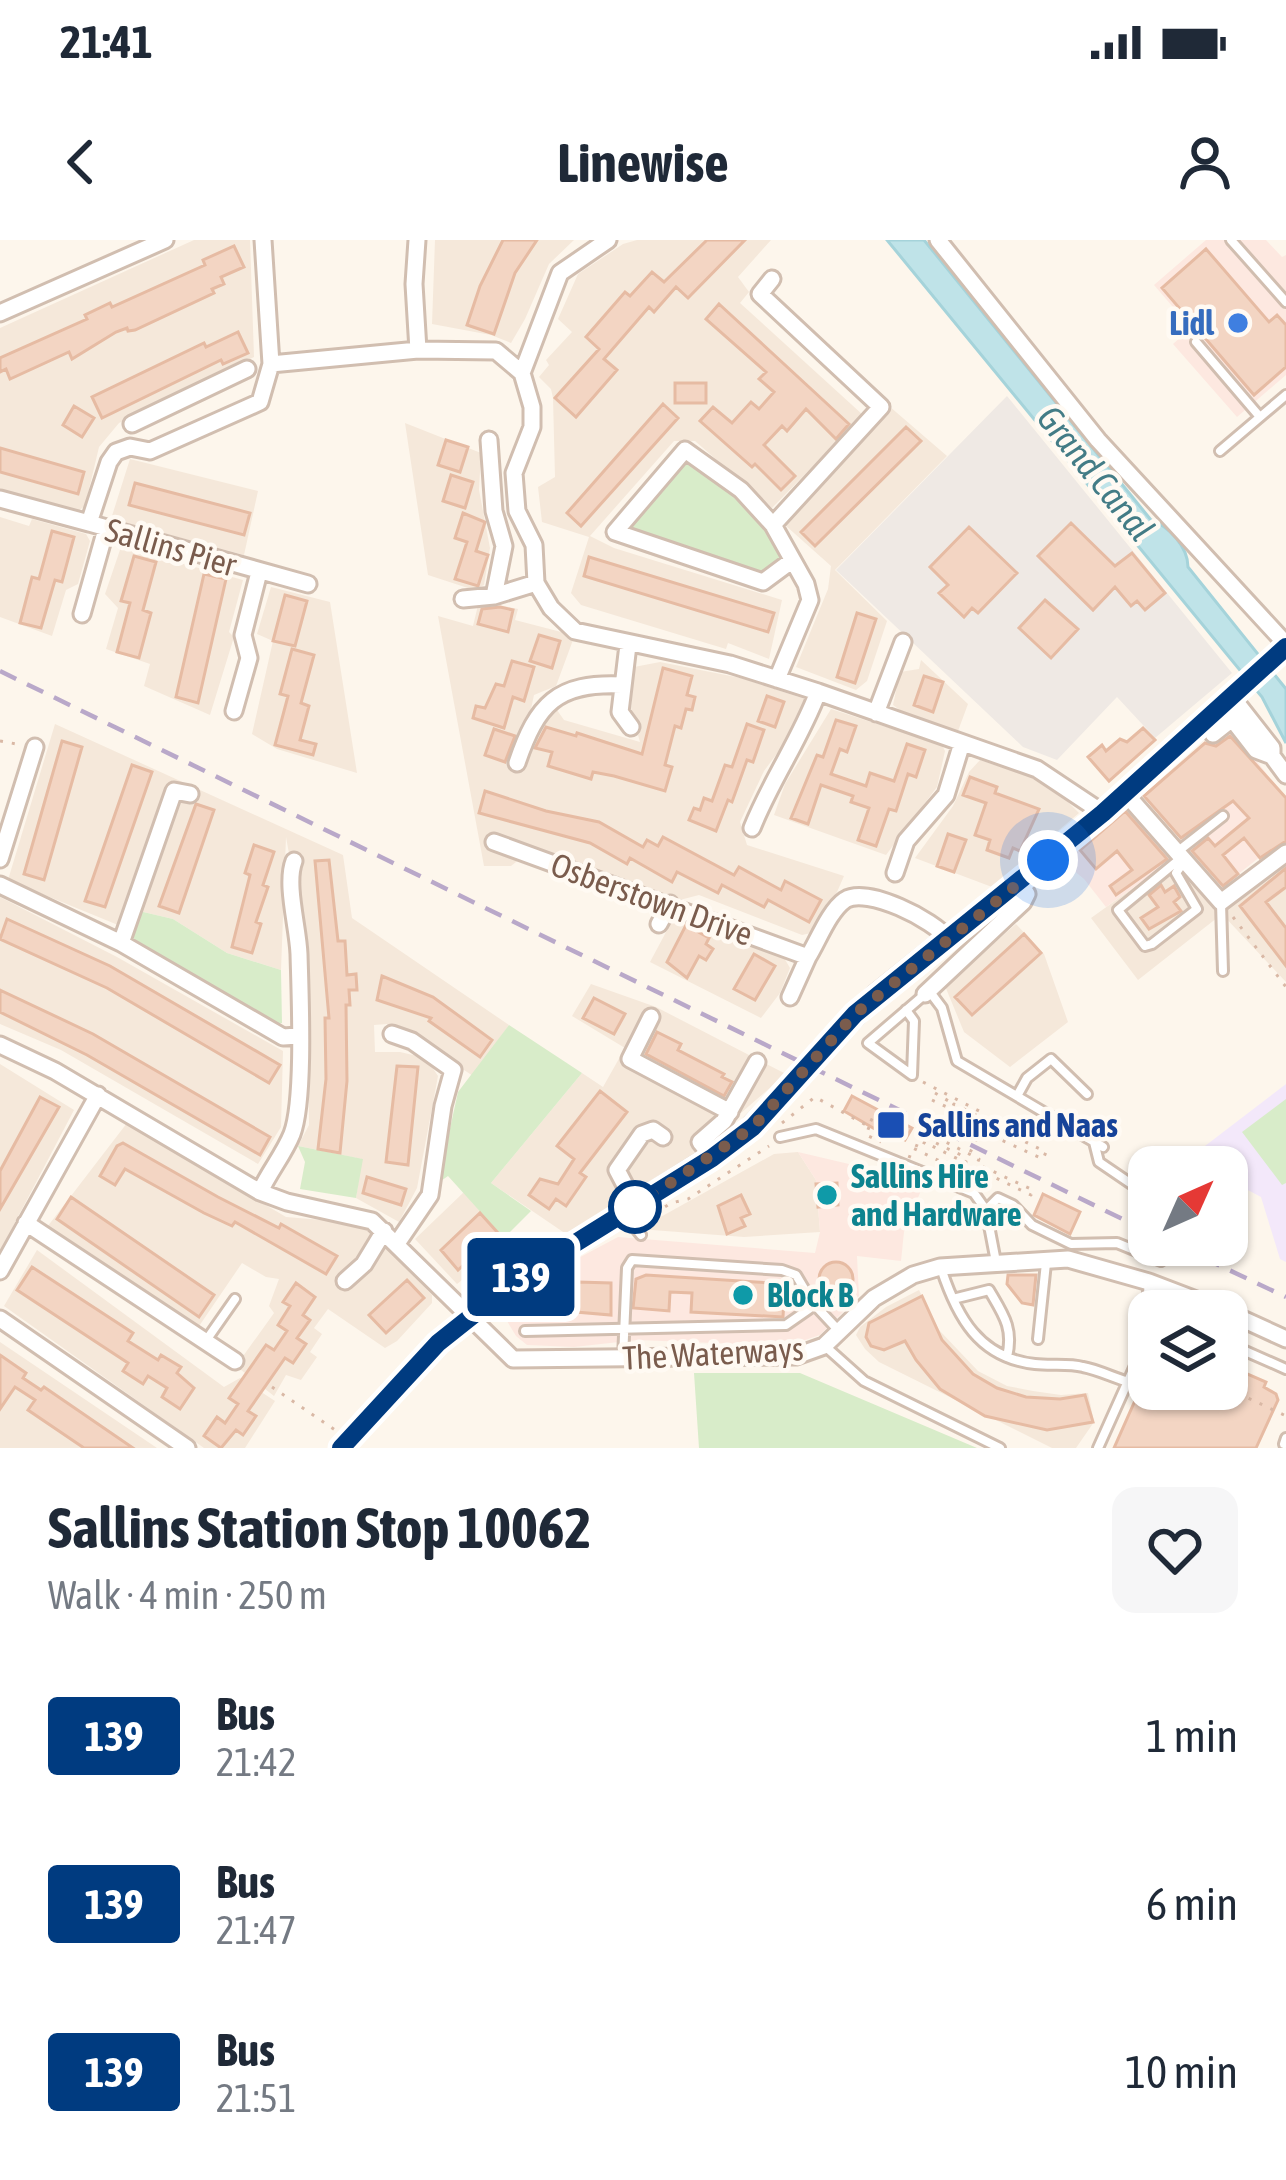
<!DOCTYPE html>
<html lang="en">
<head>
<meta charset="utf-8">
<style>
	:root { --surface:#fff; --page:#f6f6f7; --text:#1f2937; --muted:#747a83 }
	body { margin:0; font-family:"Asap Condensed",sans-serif; background:var(--page); color:var(--text); height:100vh; display:flex; flex-direction:column; font-size:45px; white-space:nowrap }
	* { box-sizing:border-box; margin:0 }
	p { font-size:39px; color:var(--muted) }
	.icon { flex:none; width:66px; height:66px; fill:none; stroke:currentColor; stroke-width:2; stroke-linecap:round; stroke-linejoin:round }
	.map { position:relative; height:1208px; overflow:hidden }
	.drawer { display:flex; flex-direction:column; background:var(--surface); flex:1 }
	.drawer>* { flex:none }
	.badge { padding:0 24px; border-radius:9px; font-size:42px; line-height:78px }
	.needle { width:78px; rotate:45deg }
	.buttons { position:absolute; left:1128px; top:906px; display:grid; gap:24px }
	.buttons a { display:grid; place-items:center; width:120px; height:120px; border-radius:24px; background:var(--surface); box-shadow:0 3px 9px #0004; font-size:60px }
	.you { position:absolute; width:60px; height:60px; margin:-30px; border:9px solid #fff; border-radius:50%; background:#1a73e8; box-shadow:0 0 0 18px #1a73e833 }
	.map>.badge { position:absolute; translate:-50% -50%; box-shadow:0 0 0 6px #fff }
	.round { display:grid; place-items:center; flex:none; width:126px; height:126px; border-radius:24px; background:var(--page) }
	.headline { display:flex; align-items:center; justify-content:space-between; height:204px; padding:0 48px }
	h1 { font-size:57px; font-weight:700; line-height:90px }
	ul { padding:0; list-style:none }
	li { display:flex; align-items:center; gap:36px; height:168px; padding:0 48px }
	li div { flex:1 }
	li b { display:block; font-size:45px }
	li em { font-style:normal }
	li .badge { min-width:132px; font-weight:700; text-align:center }
	.status { display:flex; justify-content:space-between; align-items:center; height:84px; padding:0 60px; background:var(--surface); direction:ltr }
	.status svg { height:33px; fill:currentColor }
	header { display:flex; justify-content:space-between; align-items:center; height:156px; padding:0 48px; background:var(--surface); font-size:54px; font-weight:700 }
	.map>svg:first-child { display:block }
	.residential { fill:#f5e8da }
	.commercial { fill:#fde8e0 }
	.industrial { fill:#efe9e4 }
	.education { fill:#f3e8fa }
	.green { fill:#d8ecc9 }
	.water { fill:#bfe3e8; stroke:#a5d3da; stroke-width:3 }
	.building { fill:#f3d5c3; stroke:#e6bba3; stroke-width:3 }
	.lines { fill:none; stroke-linecap:round; stroke-linejoin:round }
	.service-casing { stroke:#d1beb0; stroke-width:14 }
	.minor-casing { stroke:#d1beb0; stroke-width:21 }
	.tertiary-casing { stroke:#d1beb0; stroke-width:24 }
	.path { stroke:#d9b8a5; stroke-width:3; stroke-dasharray:3 9; stroke-linecap:butt }
	.service { stroke:#fff; stroke-width:8 }
	.minor { stroke:#fff; stroke-width:15 }
	.tertiary { stroke:#fff; stroke-width:18 }
	.rail { stroke:#b9a8c9; stroke-width:4.5; stroke-dasharray:18 12; stroke-linecap:butt }
	.tertiary-bridge-casing { stroke:#d1beb0; stroke-width:24; stroke-linecap:butt }
	.path-bridge { stroke:#d9b8a5; stroke-width:3; stroke-dasharray:3 9; stroke-linecap:butt }
	.tertiary-bridge { stroke:#fff; stroke-width:18 }
	.line-casing { stroke:#fff; stroke-width:27 }
	.line { stroke:#003b80; stroke-width:18 }
	.walk { stroke:#7a5c4d; stroke-width:12; stroke-dasharray:0 21.6 }
	.shop-dot { fill:#3f7fe0; stroke:#fffaf3; stroke-width:4.5 }
	.transit-dot { fill:#1a4fb4; stroke:#fffaf3; stroke-width:4.5 }
	.culture-dot { fill:#0f9aa8; stroke:#fffaf3; stroke-width:4.5 }
	.stop-dot { fill:#fff; stroke:#003b80; stroke-width:6 }
	.labels { text-anchor:middle; stroke-width:9; stroke-linejoin:round; paint-order:stroke }
	.shop-label { font-size:33px; font-weight:bold; fill:#366cbe; stroke:#fffaf3; text-anchor:end }
	.street-label { font-size:33px; fill:#7a5c4d; stroke:#fffaf3 }
	.transit-label { font-size:33px; font-weight:bold; fill:#164399; stroke:#fffaf3; text-anchor:start }
	.culture-label { font-size:33px; font-weight:bold; fill:#0d838f; stroke:#fffaf3; text-anchor:start }
	.water-label { font-size:36px; font-style:italic; fill:#437c86; stroke:#fffaf3 }
</style>
</head>
<body>
<div class="status"><b>21:41</b><svg viewBox="0 0 49 12"><path d="M0 12V9h3v3zM5 12V6h3v6zM10 12V3h3v9zM15 12V0h3v12zM26 1h20v11H26zM47 4h2v5h-2z"/></svg></div>
<header><svg class="icon" aria-label="back" viewBox="0 0 24 24"><path d="M15 5l-7 7 7 7"/></svg>Linewise<svg class="icon" aria-label="person" viewBox="0 0 24 24"><circle cx="12" cy="8" r="4"/><path d="M4 21q1-7 8-7t8 7"/></svg></header>
<div class="map">
<svg width="1286" height="1208" viewBox="0 0 1286 1208">
	<rect width="100%" height="100%" fill="#fdf6ec"/>
	<path class="residential" d="M194 0H250L254 117 119 183 99 207 85 266 78 271 0 249V88Z
		M435 0H574L549 24 525 79 511 103 491 95 432 84Z
		M637 0H771L738 37 749 52 740 63 863 175 772 268 695 201H674L590 296 614 308 782 360 769 419 728 403 726 409 581 365 571 353 589 297 542 282 538 247 555 237 553 158 551 149 539 137 549 125 546 120 572 92 558 79 578 34 623 4Z
		M889 166 947 216 835 330 887 381 867 441 856 450 796 427 828 349 831 326 776 277Z
		M405 183 481 213 479 250 490 308 484 345 474 350 428 335Z
		M130 219 258 251 244 315 111 279Z
		M0 277 29 286 32 279 86 294 90 301 78 344 66 350 52 396 0 377Z
		M121 307 243 340 229 392 234 397 210 475 144 446 150 424 106 409 118 368 105 354Z
		M271 347 330 362 357 533 277 509 252 494 273 401 257 394Z
		M479 361 518 369 515 380 565 393 573 400 556 446 534 455 531 469 539 479 557 470 564 480 640 502 631 471 634 427 660 422 741 438 805 459 790 496 764 531 740 582 747 605 844 636 820 691 802 695 699 655 653 667 521 618 511 626H484L438 376 473 386Z
		M921 420 968 464 958 491 904 473 893 465 900 432 919 429Z
		M831 469 942 505 945 511 937 547 886 615 774 575 785 544Z
		M55 484 343 615 352 678 509 785 473 836 418 799 387 784 374 785 375 812H400L426 818 438 836 417 948 399 982 356 958 362 919 298 906 309 885 308 718 286 597 281 730 227 713 173 679 139 671 185 552 169 544 118 685 8 640Z
		M980 520 1049 543 1079 573 992 647 915 618 953 566 969 532Z
		M1175 618 1222 673 1286 620V742L1222 674 1138 740 1091 678Z
		M0 657 117 717 283 811 281 887 258 924 61 810 0 784Z
		M673 679 688 680 783 716 790 728 780 753 761 778 650 722Z
		M1016 684 1044 714 1068 782 1010 827 964 792 945 746Z
		M591 744 656 767 786 834 697 911 569 996 491 943 582 833 603 847 625 808 572 776Z
		M0 824 74 870 0 1011Z
		M127 883 286 977 358 983 374 991 400 1015 398 1018 432 1055V1063L397 1101 385 1108 328 1069 314 1088 322 1094 310 1112 317 1117 301 1140 286 1135 274 1156 236 1126 274 1073 269 1066 279 1039 266 1037 242 1023 193 1095 41 995Z
		M798 912 816 940 820 992 744 997 639 989 774 914Z
		M464 952 509 1003 457 1044 415 999Z
		M37 1010 224 1147 240 1138 275 1161 245 1208H204L4 1066Z
		M919 1050 939 1090 978 1131 1007 1146 1033 1151 1061 1155 1088 1153 1094 1182 1076 1208H1052L879 1122 865 1109 856 1095 860 1087 886 1067Z
		M0 1102 157 1208H0Z"/>
	<path class="commercial" d="M1206 0H1266L1282 17 1286 15V135L1237 177 1173 104 1191 88 1154 45Z
		M1228 485 1286 558V596L1222 647 1145 554Z
		M1130 564 1175 618 1106 667 1084 639 1067 625 1073 609Z
		M798 912 866 928 922 948 904 992 901 1021 857 1016 859 1056 820 1095 787 1106 637 1100 574 1107 527 1105 516 1096 504 1076 571 1022 618 997 815 1013 820 992 816 940Z"/>
	<path class="industrial" d="M1007 156 1232 433 1155 498 1117 457 1057 520 1023 507 836 330Z"/>
	<path class="education" d="M1286 844V1022L1280 1019 1261 957 1227 939V927H1203L1188 919Z"/>
	<path class="green" d="M687 213 769 283 788 325 760 341 619 291Z
		M139 671 173 679 227 713 281 730 282 783 277 784 136 705 132 694Z
		M509 785 582 833 491 943 531 971 504 998 448 936 438 943 458 852Z
		M1286 859V943L1282 945 1242 892Z
		M298 906 363 919 356 958 300 949 305 922Z
		M694 1133H800L977 1208H699Z"/>
	<path class="water" d="M887 0H924L1151 280C1169 286 1188 307 1188 327L1286 449V503L1262 457Z"/>
	<path class="building" d="M503 0H537L515 33 494 94 467 85 480 46Z
		M707 0H745L688 58 676 47 654 72 649 67 604 119 617 130 576 177 555 158 599 109 586 97 625 52 630 56 652 32 664 42Z
		M234 6 244 27 221 37 224 44 212 49 214 53 135 90 128 91 127 88 116 92 72 119 69 112 10 139 6 129 0 132V118L87 79 85 75 110 63 112 67 205 25 203 20Z
		M1206 9 1269 82 1277 75 1286 85V127L1254 155 1162 48Z
		M719 64 849 184 836 199 806 169 787 191 782 186 764 205 795 236 781 250 755 224 752 227 700 181 713 167 732 183 751 162 759 169 774 152 759 139 766 132 706 79Z
		M238 92 248 113 223 124 221 120 102 178 92 157 204 103 206 107Z
		M675 143H706V163H675Z
		M663 164 678 178 581 286 567 273Z
		M74 166 94 178 82 197 63 185Z
		M906 187 921 201 815 306 801 292Z
		M446 200 468 207 460 232 438 225Z
		M0 208 84 232 78 254 0 232Z
		M451 235 473 242 465 268 443 261Z
		M135 243 250 273 244 295 129 265Z
		M463 273 485 282 476 311 488 315 478 346 455 339 467 302 455 298Z
		M1071 283 1115 326 1132 313 1165 353 1145 370 1137 361 1131 366 1115 347 1093 370 1038 316Z
		M969 287 1017 333 978 373 972 368 964 377 939 353 948 345 930 327Z
		M52 291 74 297 62 342 55 340 41 388 20 383 32 337 39 339Z
		M134 316 156 322 143 370 151 373 139 418 117 412 130 363 121 361Z
		M589 317 774 373 768 392 584 336Z
		M204 334 226 339 198 463 176 457Z
		M285 355 307 361 295 406 273 401Z
		M1045 360 1078 389 1051 418 1019 388Z
		M500 367 513 370 508 392 478 384 482 369Z
		M857 373 876 379 855 443 837 437Z
		M539 395 560 401 552 428 530 421Z
		M292 409 314 415 301 463 309 466 300 500 316 504 313 515 275 505 288 456 280 454Z
		M512 421 534 427 524 461 513 457 504 488 473 478 476 466 485 468 496 444 504 446Z
		M663 428 692 436 687 455 695 457 692 470 686 469 681 488 675 486 665 525 672 527 665 551 614 536 593 532 591 539 548 526 552 512 535 508 546 487 576 496 577 493 642 514Z
		M924 436 943 442 933 472 914 465Z
		M767 456 784 462 775 487 758 481Z
		M836 480 856 486 847 512 840 509 831 534 866 546 870 533 894 541 907 504 925 510 916 537 908 534 896 571 889 569 876 606 858 600 869 568 851 562 853 556 821 545 808 584 791 578 817 515 823 517Z
		M747 484 764 490 753 522 747 520 732 562 728 560 716 591 689 580 694 568 700 570 704 558 712 561 725 525 732 527Z
		M1143 488 1155 500 1109 541 1088 517 1102 505 1106 511 1120 499 1127 502Z
		M494 489 515 496 505 522 485 515Z
		M1230 496 1286 558V601L1260 618 1244 598 1223 615 1238 634 1223 646 1192 611 1208 598 1215 606 1249 578 1233 561 1181 598 1144 556 1205 503 1216 506Z
		M62 501 82 507 44 640 24 634Z
		M132 525 152 532 105 667 85 661Z
		M970 537 997 547 995 553 1039 569 1020 611 1013 608 1009 618 987 610 990 600 975 595 986 563 963 555Z
		M485 551 546 571 599 582 643 607 647 600 658 606 663 597 734 635 739 627 781 650 785 641 821 660 809 682 768 660 764 667 722 645 718 653 677 632 672 642 630 618 627 624 590 603 479 573Z
		M196 564 214 570 179 673 159 666Z
		M1125 571 1167 619 1116 655 1110 646 1132 630 1117 611 1096 629 1080 610Z
		M948 594 966 600 954 632 937 626Z
		M254 605 274 612 263 645 268 647 256 682 261 684 252 713 232 707 250 635 245 633Z
		M329 620 338 701H345L347 735 356 734 357 750H349L350 765H346L347 841 340 913 318 909 326 839 325 778H329L315 621Z
		M1286 628V647L1266 662 1286 688V726L1240 666Z
		M1161 645 1165 652 1174 646 1180 657 1174 662 1181 671 1149 689 1141 678 1158 667 1149 655Z
		M7 679 110 726 280 825 269 843 107 748 0 699Z
		M686 685 709 698 706 704 713 709 706 720 699 716 687 738 667 722Z
		M1024 694 1041 713 972 775 955 757Z
		M754 714 775 726 755 760 734 749Z
		M382 736 433 757 492 800 480 817 429 781 431 778 377 760Z
		M0 750 93 794 270 897 260 915 87 815 0 772Z
		M594 758 625 774 614 794 583 778Z
		M657 792 681 804 678 810 724 834 722 837 732 842 724 856 646 814Z
		M397 826 418 827 408 925 386 922Z
		M600 851 627 872 580 933 586 937 566 966 556 959 549 969 529 955 540 939 558 944 574 919 557 906Z
		M852 856 912 888 905 900 895 895 892 899 844 871Z
		M40 857 59 867 0 969V931Z
		M123 903 218 957 279 988 281 984 337 1016 326 1034 235 982 232 986 204 973 125 929 115 945 100 936 117 906Z
		M367 937 406 949 401 965 363 953Z
		M837 943 838 965 818 967 816 944Z
		M1043 954 1080 972 1070 994 1034 975Z
		M741 955 750 974 741 978 745 986 727 994 718 966Z
		M71 957 214 1055 199 1077 57 979Z
		M480 973 498 993 458 1030 441 1010Z
		M819 1039a17 17 0 1 1 34 0a17 17 0 1 1-34 0Z
		M32 1027 133 1093 128 1101 158 1120 161 1115 181 1127 177 1133 194 1148 180 1169 162 1157 167 1148 148 1136 143 1144 123 1131 128 1123 17 1050Z
		M646 1035 787 1044 795 1059H784L783 1077 691 1072 692 1053 670 1052 669 1071 633 1068 636 1039Z
		M1008 1035H1036L1033 1065 1022 1063 1007 1044Z
		M407 1040 424 1058 386 1093 369 1075Z
		M577 1042 611 1043V1075L541 1069 560 1048Z
		M296 1043 315 1057 303 1075 310 1080 297 1098 306 1104 293 1123 285 1118 248 1171 256 1176 243 1195 236 1190 221 1208 204 1196 217 1177 225 1183 238 1164 229 1158 266 1105 274 1110 287 1091 278 1085 290 1066 283 1062Z
		M922 1056 942 1100 973 1134 997 1148 1026 1157 1060 1159 1085 1155 1093 1182 1047 1190 985 1176 940 1149 916 1120 905 1101 884 1110 871 1106 866 1097 869 1083Z
		M0 1115 26 1133 23 1138 41 1150 44 1147 133 1208H84L28 1170 35 1160 15 1147 0 1169Z
		M1227 1125 1266 1142 1264 1147 1276 1154 1278 1160 1256 1208H1114L1149 1129V1149H1227Z"/>
	<g class="lines">
		<g class="service-casing">
			<path id="service" d="M1231 0 1286 62
				M1196 102 1260 177
				M1220 211 1286 155
				M1177 612 1223 576
				M1181 618 1118 670 1145 706 1152 704 1197 669 1176 633 1184 622
				M1221 663 1223 731
				M930 752 942 768 957 821 1103 907
				M906 770 914 781 912 835 868 803 924 755
				M1017 856 1027 838 1051 819 1087 854
				M780 897 816 889 974 953 986 970 996 1022
				M1094 902 1099 922 1149 956
				M986 970 998 958 1013 965 1032 985 1071 1004 1117 1003 1161 1021
				M624 974 641 995
				M941 1028C957 1077 979 1118 1035 1124 1051 1126 1068 1123 1083 1127 1099 1130 1114 1138 1129 1142
				M953 1059 989 1050C1003 1074 1014 1088 1007 1117
				M812 1062 839 1091
				M525 1091 786 1085 809 1069 812 1062 796 1035 782 1030 632 1020 627 1028 623 1118
				M1038 1099 1046 1023
				M205 1102 235 1059
				M1227 1103 1286 1129
				M826 1107 864 1141 1000 1208
				M1284 1204 1286 1198
				M1098 1208 1142 1110 1149 1043"/>
		</g>
		<g class="minor-casing">
			<path id="minor" d="M263 0 271 124 418 110 496 111 522 133
				M417 0 414 44 418 110
				M938 0 1098 200 1286 404
				M772 39 760 54 881 167 773 285 806 344 810 360 777 439
				M0 73 165 0
				M271 124 260 162 150 211 130 207 116 212 109 222 89 283 308 344
				M522 133 532 167V187L514 233 517 271 534 305 536 343 551 368 575 391 730 424 818 452 1037 529 1103 573
				M522 133 560 33 608 0
				M132 184 247 129
				M489 200 494 271 504 306 494 356
				M0 259 89 283
				M773 285 741 250 685 210 615 292 763 342 790 322
				M463 359 494 356 536 343
				M82 374 106 289
				M628 405 620 472 631 487
				M1232 457 1272 508V516L1286 535
				M234 471 249 418 243 395 259 332
				M876 473 903 402
				M1213 494 1232 479 1256 510 1272 516
				M517 523C537 464 557 442 622 445
				M1125 553 1221 662 1286 613
				M752 588C771 540 800 500 818 452
				M494 602 808 717C818 701 829 671 845 660 867 646 934 680 948 699
				M0 619 35 507
				M895 633 906 601 946 555 962 503
				M0 645 121 703 283 797 298 796
				M659 684 670 664
				M121 703 174 551 190 554
				M925 754 1023 662 1027 654 1020 643
				M790 757 808 717
				M651 777 630 819 730 872
				M392 794 412 801 453 830 443 866 430 955 398 1002
				M0 805 55 831 260 952 287 962 372 981 513 1119 796 1116 824 1106 874 1058 913 1035 940 1027 1068 1019 1149 1042 1225 1071
				M713 918 700 902 724 881 757 822
				M260 952C269 932 284 914 292 894 305 860 300 754 299 714 298 687 285 644 294 621
				M636 966 617 930 642 894 653 890 663 897
				M26 983 235 1121
				M0 1031 98 855
				M345 1041 364 1024 384 991
				M1227 1072 1286 1099
				M0 1079 187 1208"/>
		</g>
		<g class="tertiary-casing">
			<path id="tertiary" d="M822 809 877 754 1103 573 1286 407
				M341 1208 438 1103 521 1037 739 899 802 834"/>
		</g>
		<path class="path" d="M0 501 22 505
			M1233 677 1286 747
			M923 842 981 872 978 876 954 864 946 881
			M935 853 952 863
			M932 860 949 868
			M952 871 983 887
			M948 876 1043 919 1046 912 985 882
			M782 883 815 857 868 886 877 870
			M869 887 866 895 881 902
			M916 892 932 900
			M936 897 979 919 977 924 1033 950 1031 955 965 923
			M936 903 967 918
			M916 907 919 900 930 906
			M909 918 913 908 956 929 960 920 932 906 939 891
			M645 980 671 963 688 959 769 906
			M272 1147 335 1190
			M1227 1148 1286 1176"/>
		<use href="#service" class="service"/>
		<use href="#minor" class="minor"/>
		<use href="#tertiary" class="tertiary"/>
		<path class="rail" d="M0 431 1149 992
			M1176 1005 1286 1057"/>
		<g class="tertiary-bridge-casing">
			<path id="tertiary-bridge" d="M802 834 822 809"/>
		</g>
		<path class="path-bridge" d="M965 923 985 882"/>
		<use href="#tertiary-bridge" class="tertiary-bridge"/>
	</g>
	<g class="lines">
		<g class="line-casing">
			<path id="line" d="M341 1208 438 1103 521 1037 712 918 753 887 855 774 1103 573 1286 407"/>
		</g>
		<use href="#line" class="line"/>
		<path class="walk" d="M635 967 753 887 855 774 1048 620"/>
	</g>
	<circle class="shop-dot" cx="1238" cy="83" r="12"/>
	<rect class="transit-dot" x="876" y="870" width="30" height="30" rx="6"/>
	<g class="culture-dot">
		<circle cx="827" cy="955" r="12"/>
		<circle cx="743" cy="1055" r="12"/>
	</g>
	<circle class="stop-dot" cx="635" cy="967" r="24"/>
	<g class="labels">
		<g class="shop-label">
			<text x="1214" y="95">Lidl</text>
		</g>
		<g class="street-label">
			<text transform="translate(171 307) rotate(16)" y="12">Sallins Pier</text>
			<text transform="translate(652 659) rotate(20)" y="12">Osberstown Drive</text>
			<text transform="translate(713 1113) rotate(-3)" y="12">The Waterways</text>
		</g>
		<g class="transit-label">
			<text x="918" y="897">Sallins and Naas</text>
		</g>
		<g class="culture-label">
			<text x="851" y="948">Sallins Hire<tspan x="851" dy="38">and Hardware</tspan></text>
			<text x="767" y="1067">Block B</text>
		</g>
		<g class="water-label">
			<text transform="translate(1096 233) rotate(51)" y="13">Grand Canal</text>
		</g>
	</g>
</svg>
<div class="buttons">
<a><svg class="needle" viewBox="-14 -14 28 28"><path d="M0-13l5 13h-10z" fill="#e53935"/><path d="M0 13l5-13h-10z" fill="#747a83"/></svg></a>
<a><svg class="icon" aria-label="layers" viewBox="0 0 24 24"><path d="M12 4l9 5-9 5-9-5zM3 14l9 5 9-5"/></svg></a>
</div>
<div class="you" style="left:1048px;top:620px"></div>
<b class="badge" style="left:521px;top:1037px;background:#003b80;color:#fff">139</b>
</div>
<section class="drawer">
<div class="headline"><div><h1>Sallins Station Stop 10062</h1><p>Walk · 4 min · 250 m</p></div><a class="round"><svg class="icon" aria-label="heart" viewBox="0 0 24 24"><path d="M12 20l-8-8c-3-5 5-10 8-4 3-6 11-1 8 4z"/></svg></a></div>
<ul>
<li><span class="badge" style="background:#003b80;color:#fff">139</span><div><b>Bus</b><p>21:42</p></div><em>1 min</em></li>
<li><span class="badge" style="background:#003b80;color:#fff">139</span><div><b>Bus</b><p>21:47</p></div><em>6 min</em></li>
<li><span class="badge" style="background:#003b80;color:#fff">139</span><div><b>Bus</b><p>21:51</p></div><em>10 min</em></li>
</ul>
</section>
</body>
</html>
